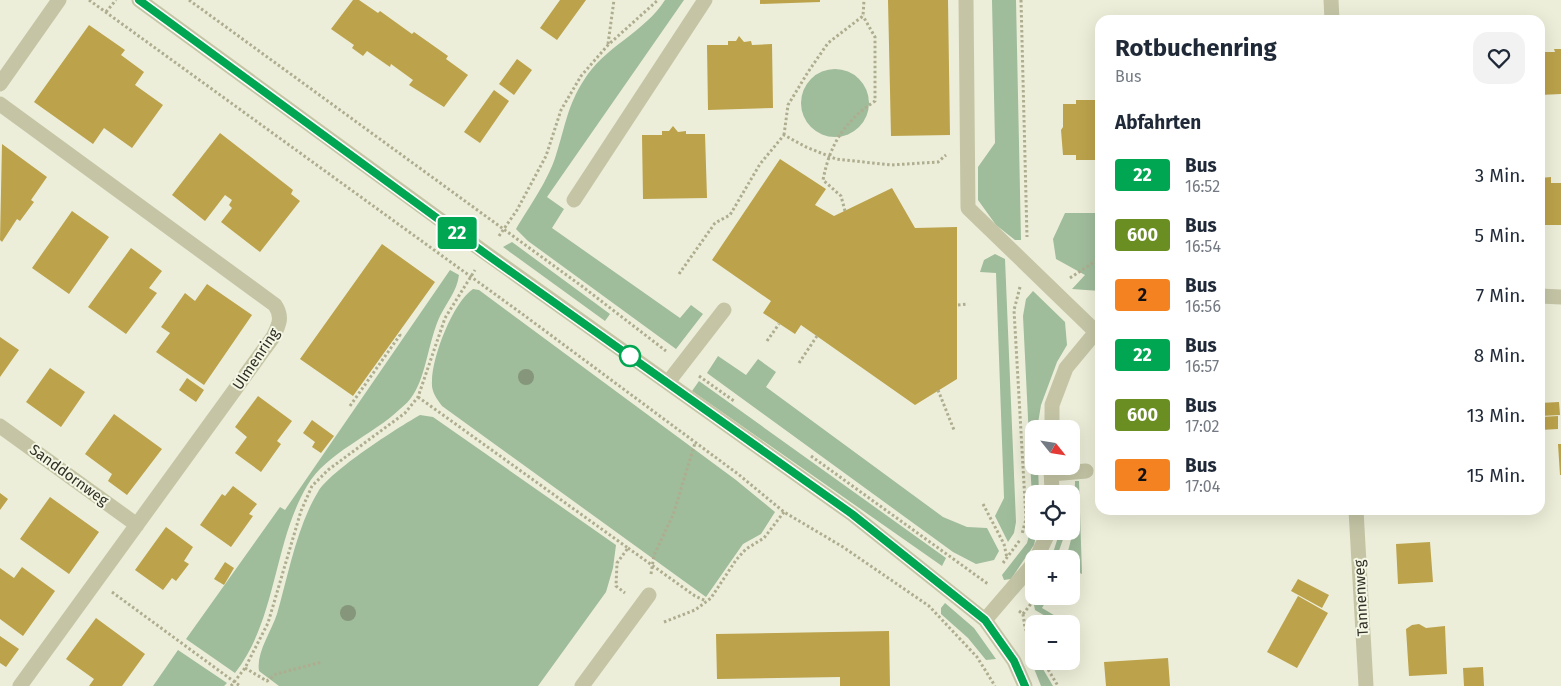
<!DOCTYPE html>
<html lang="de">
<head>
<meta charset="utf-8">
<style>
	:root { --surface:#fff; --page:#f2f2f3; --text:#1f2937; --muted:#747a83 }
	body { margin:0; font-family:"Fira Sans",sans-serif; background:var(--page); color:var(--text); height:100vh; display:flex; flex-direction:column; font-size:19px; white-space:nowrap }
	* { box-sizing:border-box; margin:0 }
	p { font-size:16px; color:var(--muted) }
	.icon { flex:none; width:28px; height:28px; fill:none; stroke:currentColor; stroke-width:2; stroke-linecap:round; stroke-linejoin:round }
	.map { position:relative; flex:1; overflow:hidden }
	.details { position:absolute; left:1095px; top:15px; width:450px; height:500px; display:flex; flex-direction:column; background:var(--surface); border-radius:15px; box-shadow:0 5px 20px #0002 }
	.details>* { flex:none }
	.badge { padding:0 10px; border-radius:4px; font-size:18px; line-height:32px }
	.needle { width:32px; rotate:120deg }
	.controls { position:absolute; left:1025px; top:420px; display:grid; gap:10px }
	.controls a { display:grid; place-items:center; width:55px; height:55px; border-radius:10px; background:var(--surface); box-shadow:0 5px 20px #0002; font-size:25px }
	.map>.badge { position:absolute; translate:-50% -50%; box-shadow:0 0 0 2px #fff }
	h2 { padding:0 20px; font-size:19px; line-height:45px }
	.round { display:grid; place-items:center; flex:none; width:52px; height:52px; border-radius:15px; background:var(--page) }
	.summary { display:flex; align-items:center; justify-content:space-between; height:85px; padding:0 20px }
	h1 { font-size:24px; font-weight:700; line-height:38px }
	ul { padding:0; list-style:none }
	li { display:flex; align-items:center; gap:15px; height:60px; padding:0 20px }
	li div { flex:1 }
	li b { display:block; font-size:19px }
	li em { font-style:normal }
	li .badge { min-width:55px; font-weight:700; text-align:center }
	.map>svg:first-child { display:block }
	.green { fill:#9fbc9b }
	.building { fill:#bba24b }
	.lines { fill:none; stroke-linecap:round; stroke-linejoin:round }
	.path { stroke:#aead8f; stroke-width:3; stroke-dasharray:2.5 2.5; stroke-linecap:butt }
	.minor { stroke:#c5c5a6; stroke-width:15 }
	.tree { fill:#85967a }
	.line-casing { stroke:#fff; stroke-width:11 }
	.line { stroke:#00a651; stroke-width:8 }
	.stop-dot { fill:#fff; stroke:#00a651; stroke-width:2.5 }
	.labels { text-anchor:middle; stroke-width:4; stroke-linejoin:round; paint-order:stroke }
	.street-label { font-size:15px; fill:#323026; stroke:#f5f7e5 }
</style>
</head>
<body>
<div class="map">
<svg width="1561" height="686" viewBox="0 0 1561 686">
	<rect width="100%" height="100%" fill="#edeed9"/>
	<path class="green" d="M665 0H684L547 197 564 209 552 228 680 318 691 305 703 314 676 349 528 241 516 229C529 207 549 179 556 155 565 128 567 106 584 80 604 47 645 32 665 0Z
		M992 0H1016L1021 240H1015L996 225 978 200V167L995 143Z
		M801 103a34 34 0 1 1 68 0a34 34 0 1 1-68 0Z
		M1065 213H1100V291L1072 289 1085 275 1056 259 1053 239Z
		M512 242 610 314 605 321 503 247Z
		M995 254 1005 259 1016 522 1014 533 1008 542 995 516 1004 498 996 273 980 272 984 260Z
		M450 270 459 275C457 291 447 302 440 316 429 339 426 376 413 395 410 400 405 405 400 409 373 435 326 453 307 486 273 544 277 619 235 673L186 639 280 507 285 510Z
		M473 289 479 290 736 480 775 512 761 534 743 544 706 597 442 406C436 398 431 391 432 381 432 357 453 302 473 289Z
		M1033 291 1065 322 1067 345 1057 362 1041 405 1037 429H1034V466H1038L1039 494H1034V531H1037L1034 545 1011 579 1004 580 1002 575 1027 543 1033 520 1023 316 1026 299Z
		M718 356 746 375 758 359 776 372 766 387 943 517 967 527 987 528 999 551 994 560 976 564 953 552 707 373Z
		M699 381 946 558 942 566 692 391Z
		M420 415 433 417 616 545 613 568 606 592 538 686H279L259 671C256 653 271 632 277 614 288 576 297 526 318 492 330 471 397 428 420 415Z
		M1075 481H1079L1082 574 1071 569V559H1066L1074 528Z
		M1060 531H1066L1056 559H1051Z
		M1041 596H1049L1042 608 1069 624H1059L1035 610 1034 605Z
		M945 603 974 628 996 659 986 660 968 638 941 614V608Z
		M178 650 227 683 224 686H153Z
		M1040 664 1053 686H1041L1033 666Z"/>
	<path class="building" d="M353 0H359L378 13 380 11 412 34 414 32 448 56 446 59 468 75 444 107 409 85 413 80 391 64 390 67 367 51 363 56 352 48 354 45 331 29Z
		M560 0H586L557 40 540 28Z
		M760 0H820V2L760 4Z
		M888 0H948L950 135 891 136Z
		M89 25 125 50 121 55 144 72 135 85 163 105 132 148 104 128 93 144 34 102Z
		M739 36 744 42 751 41 752 45 772 44 773 108 708 110 707 45H728V41H736Z
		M1540 49H1544V52H1555L1554 49H1561V94L1540 95Z
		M517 59 532 70 514 95 499 84Z
		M494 90 509 101 480 143 464 132Z
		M1076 100H1100V160H1076V155H1063L1061 130 1063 127V104H1076Z
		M673 126 678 132 686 131V134H705L707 198 643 199 642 135H662V131H669Z
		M220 133 293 190 291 194 300 201 260 252 221 222 232 208 229 205 232 200 225 195 205 221 172 195Z
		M2 144 47 177 31 200 34 202 20 221 17 219 2 242 0 240Z
		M780 159 826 189 815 205 834 216 892 188 915 228 957 227V379L915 405 801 325 795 334 763 313 771 301 712 260Z
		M1551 177V183H1561V225H1540V178Z
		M72 211 109 237 69 294 32 268Z
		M382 244 435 282 353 396 300 359Z
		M131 248 162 271 149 288 157 293 126 334 88 307Z
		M207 284 252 315 204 385 156 352 170 333 161 327 185 293 195 301Z
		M0 337 19 350 0 377Z
		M50 368 85 392 61 427 26 402Z
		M187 378 204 390 196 402 179 390Z
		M258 396 292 421 277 441 281 444 261 472 235 453 247 437 235 427Z
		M1559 402 1560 415 1540 416V403Z
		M114 414 162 449 127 495 108 481 112 474 85 454Z
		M1558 416V429L1540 430V417Z
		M312 420 334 436 321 453 312 447 315 442 303 433Z
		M1558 444H1561V475H1560Z
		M233 486 257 504 249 514 253 516 231 547 200 525 222 494 225 496Z
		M0 493 8 499 0 510Z
		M50 497 99 532 69 574 20 539Z
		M166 527 193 547 184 561 189 564 176 581 172 578 163 590 135 570Z
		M1430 542 1433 582 1398 584 1396 544Z
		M225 562 234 568 224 585 214 579Z
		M22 567 55 591 23 636 0 619V568L14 578Z
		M1298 579 1329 595 1322 608 1291 591Z
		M1298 596 1328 613 1297 668 1267 652Z
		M96 618 145 654 122 686H89L94 679 66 659Z
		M1419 624 1426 628 1445 626 1447 674 1409 676 1406 629 1412 625Z
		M889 631 890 686H840V677L717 679 716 634Z
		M0 636 19 649 6 667 0 663Z
		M1168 658 1170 686H1106L1104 662Z
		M1483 667 1484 686H1464L1463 668Z"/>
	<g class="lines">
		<path class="path" d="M89 0 521 313 738 474 784 512 843 547 929 606 977 657 995 686
			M189 0 583 287 666 351
			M1021 0 1027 237
			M106 12 116 0
			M608 44 614 0
			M784 135 788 105 808 72 828 43 863 16 864 0
			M845 211 841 196 823 180C830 144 844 122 875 101V37L863 16
			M499 236 517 210 546 156 561 110 581 76 608 45 658 0
			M679 274 715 223 730 215 760 164 784 135 806 147 836 159 891 165 938 162 946 155
			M1070 278 1100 258
			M1020 287 1014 310 1026 519 1022 534
			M958 305 968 304
			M767 341 779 324
			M799 363 817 336
			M699 376 734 401
			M938 390 954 430
			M418 397 628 548 617 563 616 586 625 593
			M350 406 400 335 398 333
			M811 456 988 584
			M983 504 1004 544 1007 558
			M628 548 695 596 706 601
			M1003 563 1020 540
			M651 574 654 555 673 515 695 443
			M112 592 240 686
			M1019 611 1023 614 1025 628 1034 646
			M1023 614 1037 596
			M664 622 695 610 711 598 736 560 746 549 764 538 784 512
			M1043 661 1058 686
			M245 668 267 681 276 674 322 662
			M231 686 245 668 268 623 301 511 312 486 328 470 405 413 418 397 445 318 475 270"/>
		<path class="minor" d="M139 0 487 254 852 514 985 620 1014 661 1025 686
			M966 0 968 208 1095 331
			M1331 0 1332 20
			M0 84 59 0
			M0 104 275 305C283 317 279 325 273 337L20 686
			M574 200 705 0
			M1540 296 1561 297
			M669 381 724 310
			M0 426 137 525
			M1052 429V405L1066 368 1100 327
			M1051 466 1052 494
			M1051 474 1086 471
			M1356 510 1366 686
			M1036 559 1049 531
			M985 620 1034 563
			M582 686 649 595"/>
	</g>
	<g class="tree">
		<circle cx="526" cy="377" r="8"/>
		<circle cx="348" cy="613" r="8"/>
	</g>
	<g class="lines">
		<g class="line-casing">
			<path id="line" d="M139 0 486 254 852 514 985 620 1014 661 1025 686"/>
		</g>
		<use href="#line" class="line"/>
	</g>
	<circle class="stop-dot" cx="630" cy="356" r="10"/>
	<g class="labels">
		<g class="street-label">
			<text transform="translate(256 359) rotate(-56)" y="5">Ulmenring</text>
			<text transform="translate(69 475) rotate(36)" y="5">Sanddornweg</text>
			<text transform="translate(1361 598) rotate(-93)" y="5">Tannenweg</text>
		</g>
	</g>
</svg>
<div class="controls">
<a><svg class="needle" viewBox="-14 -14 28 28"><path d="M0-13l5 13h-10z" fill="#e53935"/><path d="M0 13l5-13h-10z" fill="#747a83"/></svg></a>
<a><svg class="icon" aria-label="locate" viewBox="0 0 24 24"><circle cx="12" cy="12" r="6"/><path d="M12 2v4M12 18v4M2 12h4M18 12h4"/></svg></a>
<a>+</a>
<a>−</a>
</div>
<b class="badge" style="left:457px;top:233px;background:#00a651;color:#fff">22</b>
<section class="details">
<div class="summary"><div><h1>Rotbuchenring</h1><p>Bus</p></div><a class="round"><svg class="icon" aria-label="heart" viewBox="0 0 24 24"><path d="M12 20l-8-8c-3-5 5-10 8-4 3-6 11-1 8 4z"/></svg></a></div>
<h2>Abfahrten</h2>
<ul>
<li><span class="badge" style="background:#00a651;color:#fff">22</span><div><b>Bus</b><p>16:52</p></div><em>3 Min.</em></li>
<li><span class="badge" style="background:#6b8e23;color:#fff">600</span><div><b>Bus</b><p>16:54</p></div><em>5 Min.</em></li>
<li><span class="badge" style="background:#f58220;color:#111">2</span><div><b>Bus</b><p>16:56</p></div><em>7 Min.</em></li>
<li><span class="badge" style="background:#00a651;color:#fff">22</span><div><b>Bus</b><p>16:57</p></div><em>8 Min.</em></li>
<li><span class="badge" style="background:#6b8e23;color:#fff">600</span><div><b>Bus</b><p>17:02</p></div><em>13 Min.</em></li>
<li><span class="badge" style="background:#f58220;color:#111">2</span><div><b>Bus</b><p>17:04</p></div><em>15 Min.</em></li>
</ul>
</section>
</div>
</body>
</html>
